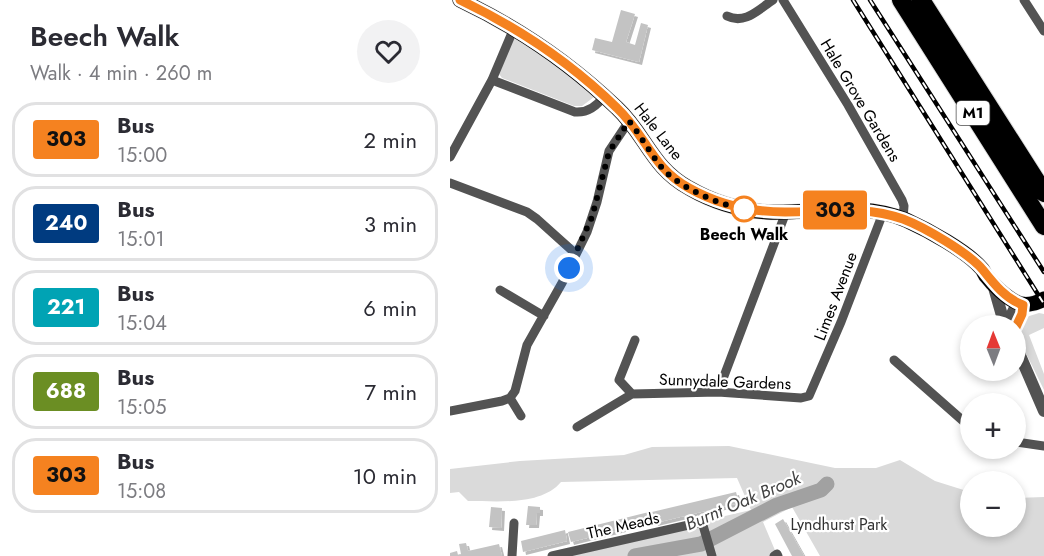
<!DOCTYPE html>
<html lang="en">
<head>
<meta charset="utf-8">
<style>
	:root { --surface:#fff; --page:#f2f2f3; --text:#2b2b33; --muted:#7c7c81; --line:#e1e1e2 }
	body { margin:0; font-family:Jost,sans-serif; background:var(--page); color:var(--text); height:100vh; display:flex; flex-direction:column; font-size:22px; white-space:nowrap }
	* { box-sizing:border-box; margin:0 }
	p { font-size:20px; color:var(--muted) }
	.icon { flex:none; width:33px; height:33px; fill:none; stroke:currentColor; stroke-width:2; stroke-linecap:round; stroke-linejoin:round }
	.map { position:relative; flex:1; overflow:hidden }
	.sheet { display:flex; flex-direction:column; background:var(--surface); width:450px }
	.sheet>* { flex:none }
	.badge { padding:0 12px; border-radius:4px; font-size:21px; line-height:39px }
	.needle { width:39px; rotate:359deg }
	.controls { position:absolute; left:510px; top:315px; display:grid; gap:12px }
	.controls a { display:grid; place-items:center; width:66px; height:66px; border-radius:50%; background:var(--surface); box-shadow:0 3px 9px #0003; font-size:30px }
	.you { position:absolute; width:30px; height:30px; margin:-15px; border:4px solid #fff; border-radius:50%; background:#1a73e8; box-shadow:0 0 0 9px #1a73e833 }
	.map>.badge { position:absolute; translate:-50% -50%; box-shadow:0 0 0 3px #fff }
	.round { display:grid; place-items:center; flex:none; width:63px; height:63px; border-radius:32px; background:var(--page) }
	.summary { display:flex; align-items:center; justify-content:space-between; height:102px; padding:0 30px }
	h1 { font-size:28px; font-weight:600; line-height:45px }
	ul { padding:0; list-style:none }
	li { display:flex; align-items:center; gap:18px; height:75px; margin:0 12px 9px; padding:0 18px; border:3px solid var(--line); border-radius:24px }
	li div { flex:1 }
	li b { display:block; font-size:22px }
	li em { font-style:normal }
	li .badge { min-width:66px; font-weight:700; text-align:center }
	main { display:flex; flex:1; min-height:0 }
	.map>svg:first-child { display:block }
	.green { fill:#dadada }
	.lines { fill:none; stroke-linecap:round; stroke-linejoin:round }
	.river { stroke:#a1a1a1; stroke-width:15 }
	.building { fill:#c3c3c3; filter:url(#shadow) }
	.primary-casing { stroke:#dbdbdb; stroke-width:16 }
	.motorway-casing { stroke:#dbdbdb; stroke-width:20 }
	.minor { stroke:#535353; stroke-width:9 }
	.tertiary { stroke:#535353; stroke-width:12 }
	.primary { stroke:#000; stroke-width:15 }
	.motorway { stroke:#000; stroke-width:18 }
	.rail-casing { stroke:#000; stroke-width:4.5 }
	.rail { stroke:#fff; stroke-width:2; stroke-dasharray:7; stroke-linecap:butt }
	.line-casing { stroke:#fff; stroke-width:14 }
	.line { stroke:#f58220; stroke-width:9 }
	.walk { stroke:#000; stroke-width:6; stroke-dasharray:0 10.8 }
	.stop-dot { fill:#fff; stroke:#f58220; stroke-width:3 }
	.labels { text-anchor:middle; stroke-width:4.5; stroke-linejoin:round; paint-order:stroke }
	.shield { fill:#fff; stroke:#4c4c4c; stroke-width:1.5 }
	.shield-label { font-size:15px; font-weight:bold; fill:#000 }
	.street-label { font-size:16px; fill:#000; stroke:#fff }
	.stop-label { font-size:16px; font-weight:bold; fill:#000; stroke:#fff }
	.park-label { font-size:16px; fill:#313131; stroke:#fff }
	.water-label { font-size:18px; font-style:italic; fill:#424242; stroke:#fff }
</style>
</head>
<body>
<main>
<section class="sheet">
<div class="summary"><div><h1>Beech Walk</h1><p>Walk · 4 min · 260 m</p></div><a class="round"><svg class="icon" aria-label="heart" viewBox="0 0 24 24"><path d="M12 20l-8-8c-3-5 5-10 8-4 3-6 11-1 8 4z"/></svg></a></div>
<ul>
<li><span class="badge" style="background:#f58220;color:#111">303</span><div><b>Bus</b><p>15:00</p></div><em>2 min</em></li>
<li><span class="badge" style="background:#003b80;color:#fff">240</span><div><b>Bus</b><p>15:01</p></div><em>3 min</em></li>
<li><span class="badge" style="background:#00a3b4;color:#fff">221</span><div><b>Bus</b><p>15:04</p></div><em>6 min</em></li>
<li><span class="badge" style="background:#6b8e23;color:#fff">688</span><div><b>Bus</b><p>15:05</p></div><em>7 min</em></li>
<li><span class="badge" style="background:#f58220;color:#111">303</span><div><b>Bus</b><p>15:08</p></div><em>10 min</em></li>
</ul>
</section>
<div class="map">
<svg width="594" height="556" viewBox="0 0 594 556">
	<defs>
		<filter id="shadow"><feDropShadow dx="3" dy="3" stdDeviation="0" flood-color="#0004"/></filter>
	</defs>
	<rect width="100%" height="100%" fill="#fff"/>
	<path class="green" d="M70 37 96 55 144 97 132 106H124L52 78 49 74 63 39Z
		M589 313 594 314V328L579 335 594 374V390L570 341V331L576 317Z
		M279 446 385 468H426L450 460 485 481 520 492V526H566V498L594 497V556H370L342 507 313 522 327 555 326 556H101L301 510 287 478 111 482C91 506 47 501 18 501L9 492 0 493V469L70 461 174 455 202 447Z"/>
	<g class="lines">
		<path class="river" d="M185 556 251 544 327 505 371 490 377 484"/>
	</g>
	<path class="building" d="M171 10 185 14 176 42 185 45 191 23 198 25 189 62 142 50 145 38 162 42Z
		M286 492 289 503 205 523 202 512Z
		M78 506 90 507V513H87L86 525H76Z
		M41 507 52 508 51 528 39 527Z
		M199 512 201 522 121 542 118 532Z
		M333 519 354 556H342L325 524Z
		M115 530 117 541 73 552 71 541Z
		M16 543 18 551 49 544 52 556H0V553L7 551 8 555 11 554 9 544Z"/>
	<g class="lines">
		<g class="primary-casing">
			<path id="primary" d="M10 0C67 27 121 64 167 108 196 135 201 167 239 188 263 202 289 210 317 212 363 214 412 201 456 220 478 230 517 251 532 269 535 273 534 274 537 277 543 285 555 296 564 301 573 307 585 304 594 299"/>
		</g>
		<g class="motorway-casing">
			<path id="motorway" d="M451 0 594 226
				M471 0 594 193"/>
		</g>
		<path class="minor" d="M333 0 398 105 452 200 454 206 453 219
			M574 0 594 31
			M277 16C295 25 309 9 323 0
			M42 80 125 112C137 113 147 106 154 96
			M0 157 42 80 64 28
			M0 183 77 212 87 219 126 254
			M50 290 94 316
			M444 360 520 427
			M268 392 336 212
			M182 394 268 392 351 398 359 396 391 322 433 213
			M182 394 169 380 185 340
			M60 398 71 416
			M0 411 52 401 60 398 65 391 77 345 112 283 137 232 147 202 159 151 179 121
			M127 427 182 394
			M566 442 594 446
			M62 556 64 523
			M102 556 252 522 262 556
			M324 556 327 554 328 556"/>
		<path class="tertiary" d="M543 284 555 326
			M556 326 565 308 573 305 572 314 566 327
			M566 346 594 411"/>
		<use href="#primary" class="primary"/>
		<use href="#motorway" class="motorway"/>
		<g class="rail-casing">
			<path id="rail" d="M403 0 594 304
				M420 0 594 272"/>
		</g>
		<use href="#rail" class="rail"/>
	</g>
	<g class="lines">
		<g class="line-casing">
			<path id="line" d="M10 0C67 27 121 63 167 108 196 135 201 167 239 188 269 205 301 212 335 212 375 212 415 205 453 219 474 227 519 253 533 270 544 284 556 299 573 305L572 314 566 327"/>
		</g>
		<use href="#line" class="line"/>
		<path class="walk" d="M119 268 142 217 159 152 179 121C191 136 200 153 212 168 228 187 272 206 294 209"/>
	</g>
	<circle class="stop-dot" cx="294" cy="209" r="12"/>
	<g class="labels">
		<rect class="shield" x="506.5" y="101" width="33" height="24" rx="4.5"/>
		<g class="shield-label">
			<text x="523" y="118">M1</text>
		</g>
		<g class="street-label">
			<text transform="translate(411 100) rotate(59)" y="6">Hale Grove Gardens</text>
			<text transform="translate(209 131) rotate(52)" y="6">Hale Lane</text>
			<text transform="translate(385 296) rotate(-69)" y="6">Limes Avenue</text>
			<text transform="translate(275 381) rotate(2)" y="6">Sunnydale Gardens</text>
			<text transform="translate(173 525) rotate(-13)" y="6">The Meads</text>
		</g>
		<g class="stop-label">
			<text x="294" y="240">Beech Walk</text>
		</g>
		<g class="park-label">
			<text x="389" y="530">Lyndhurst Park</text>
		</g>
		<g class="water-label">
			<text transform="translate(293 501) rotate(-23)" y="6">Burnt Oak Brook</text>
		</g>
	</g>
</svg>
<div class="controls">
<a><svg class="needle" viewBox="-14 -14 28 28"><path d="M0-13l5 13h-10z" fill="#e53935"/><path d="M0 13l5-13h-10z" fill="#7c7c81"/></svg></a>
<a>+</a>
<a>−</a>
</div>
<div class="you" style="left:119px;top:268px"></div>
<b class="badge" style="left:385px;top:210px;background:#f58220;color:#111">303</b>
</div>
</main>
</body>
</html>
